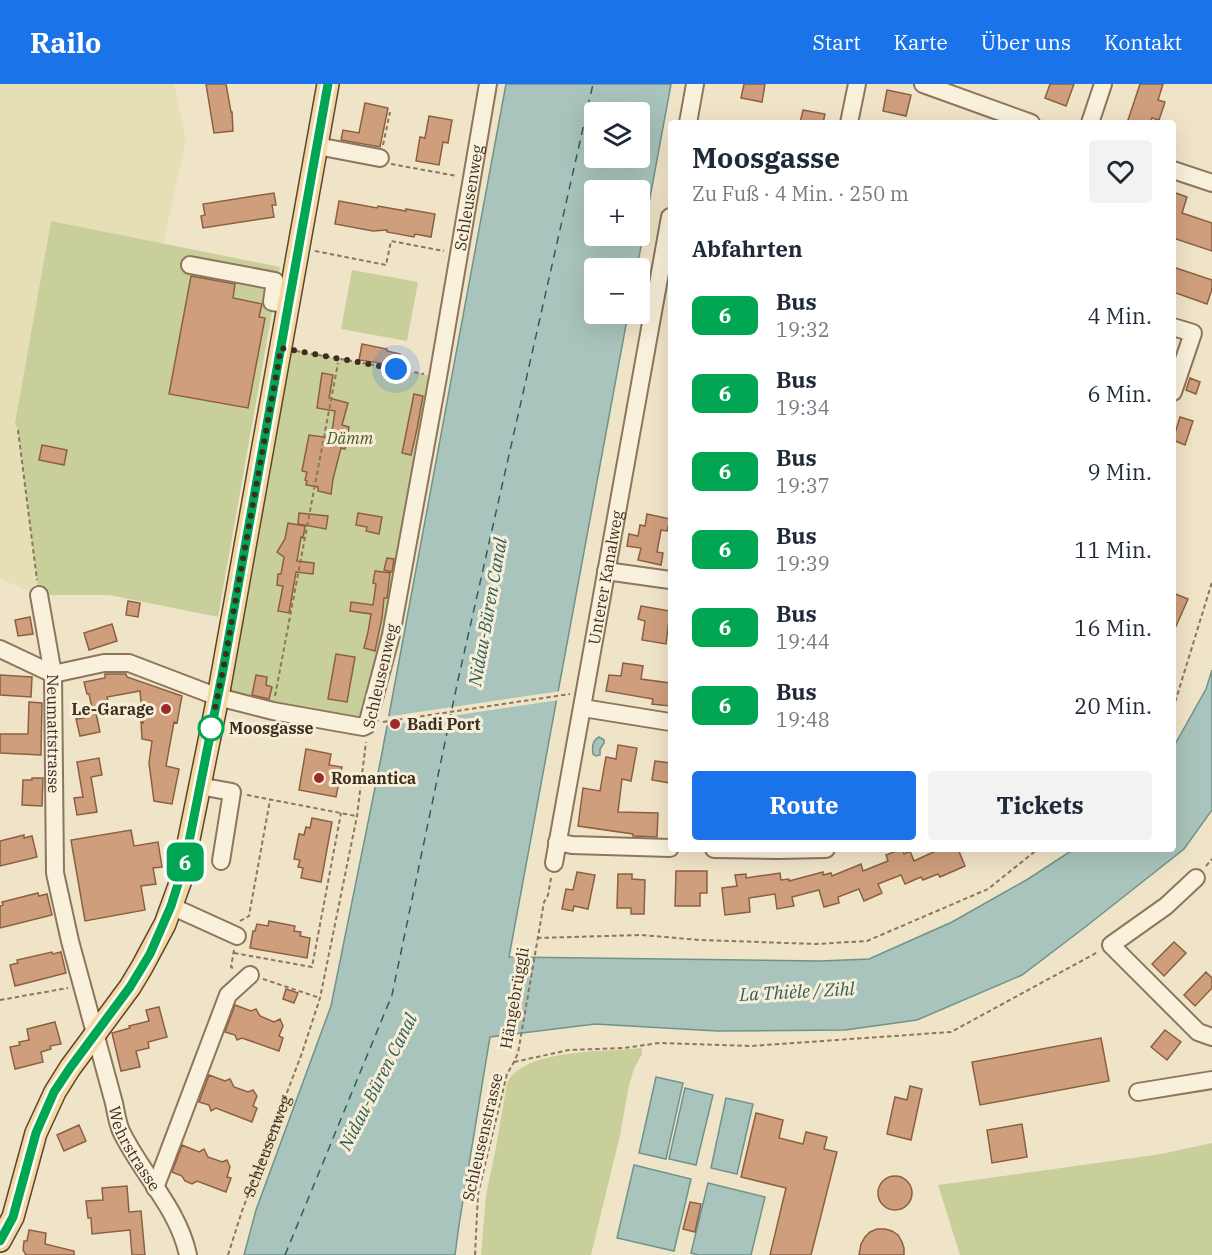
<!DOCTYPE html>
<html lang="de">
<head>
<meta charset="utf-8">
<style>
	:root { --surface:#fff; --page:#f2f2f3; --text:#1f2937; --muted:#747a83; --accent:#1a73e8 }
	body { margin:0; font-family:"IBM Plex Serif",serif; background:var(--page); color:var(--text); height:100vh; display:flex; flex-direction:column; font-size:22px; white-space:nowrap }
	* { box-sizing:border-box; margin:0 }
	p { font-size:20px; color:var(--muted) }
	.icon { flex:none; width:33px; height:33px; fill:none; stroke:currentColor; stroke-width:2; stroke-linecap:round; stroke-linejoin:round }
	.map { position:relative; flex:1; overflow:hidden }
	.panel { position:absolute; left:668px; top:36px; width:508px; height:732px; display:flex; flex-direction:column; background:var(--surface); border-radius:6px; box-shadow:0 6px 24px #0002 }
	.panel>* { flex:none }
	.badge { padding:0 12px; border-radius:9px; font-size:21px; line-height:39px }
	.buttons { position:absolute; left:584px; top:18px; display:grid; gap:12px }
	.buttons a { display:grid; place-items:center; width:66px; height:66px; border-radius:6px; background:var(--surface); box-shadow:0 6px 24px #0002; font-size:30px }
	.you { position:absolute; width:30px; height:30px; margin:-15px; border:4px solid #fff; border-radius:50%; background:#1a73e8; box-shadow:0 0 0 9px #1a73e833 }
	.map>.badge { position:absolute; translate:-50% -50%; box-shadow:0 0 0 3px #fff }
	h2 { padding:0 24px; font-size:22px; line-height:54px }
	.round { display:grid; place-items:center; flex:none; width:63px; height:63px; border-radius:6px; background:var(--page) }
	.overview { display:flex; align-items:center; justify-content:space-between; height:102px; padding:0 24px }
	h1 { font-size:28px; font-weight:700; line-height:45px }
	.cta { display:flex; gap:12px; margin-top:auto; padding:12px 24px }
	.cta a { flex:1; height:69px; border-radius:6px; background:var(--accent); color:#fff; font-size:24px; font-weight:700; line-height:69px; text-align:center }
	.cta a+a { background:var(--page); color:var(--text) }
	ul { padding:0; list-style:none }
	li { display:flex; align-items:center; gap:18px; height:78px; padding:0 24px }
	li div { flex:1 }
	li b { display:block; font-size:22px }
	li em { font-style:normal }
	li .badge { min-width:66px; font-weight:700; text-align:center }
	header { display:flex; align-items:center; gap:36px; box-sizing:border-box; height:84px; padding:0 30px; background:var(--accent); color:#fff }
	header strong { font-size:28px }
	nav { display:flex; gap:33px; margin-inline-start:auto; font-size:21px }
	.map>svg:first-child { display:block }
	.farmland { fill:#e6deb5 }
	.green { fill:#c9cf9b }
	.water { fill:#a9c4bc; stroke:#6f938a; stroke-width:1.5; fill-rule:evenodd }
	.pier { fill:#f0e4c8 }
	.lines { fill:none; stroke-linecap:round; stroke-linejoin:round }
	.ferry { stroke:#2f5d5a; stroke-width:1.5; stroke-dasharray:8 6; stroke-linecap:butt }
	.building { fill:#cf9f7d; stroke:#8d5f41; stroke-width:1.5 }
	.minor-casing { stroke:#8d765c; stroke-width:20 }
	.major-casing { stroke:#5b4430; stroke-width:24 }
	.path { stroke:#8d765c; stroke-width:2; stroke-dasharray:4.5 3; stroke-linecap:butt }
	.minor { stroke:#faf1dc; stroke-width:16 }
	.major { stroke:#f3d9a0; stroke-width:21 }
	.line-casing { stroke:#fff; stroke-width:14 }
	.line { stroke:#00a651; stroke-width:9 }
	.walk { stroke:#3d2e20; stroke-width:6; stroke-dasharray:0 10.8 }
	.poi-dot { fill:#9e2a2b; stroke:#f7eed8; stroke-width:2 }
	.stop-dot { fill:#fff; stroke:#00a651; stroke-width:3 }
	.labels { text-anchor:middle; stroke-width:6; stroke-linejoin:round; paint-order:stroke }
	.street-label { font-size:16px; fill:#3d2e20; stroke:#f7eed8 }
	.park-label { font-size:16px; font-style:italic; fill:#4d5a26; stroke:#f7eed8 }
	.poi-label { font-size:16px; font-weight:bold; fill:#3d2e20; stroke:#f7eed8; text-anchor:start }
	.stop-label { font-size:16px; font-weight:bold; fill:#3d2e20; stroke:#f7eed8; text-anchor:start }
	.water-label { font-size:18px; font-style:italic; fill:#2f5d5a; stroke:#f7eed8 }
</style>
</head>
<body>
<header>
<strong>Railo</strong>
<nav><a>Start</a><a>Karte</a><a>Über uns</a><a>Kontakt</a></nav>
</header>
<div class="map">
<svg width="1212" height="1171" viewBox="0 0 1212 1171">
	<rect width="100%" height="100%" fill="#f0e4c8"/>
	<path class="farmland" d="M0 0H174L186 56 163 160 51 137 15 339 18 346 39 511 0 495Z"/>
	<path class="green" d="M51 137 280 183 218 533 109 511H39L18 346 15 339Z
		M352 186 418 198 407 257 341 245Z
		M290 266 438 293 363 643 225 614Z
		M642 964V970L634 985 629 1001 620 1051 591 1171H481L486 1111 496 1063 507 999C524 964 607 968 642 964Z
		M1212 1059V1171H960L938 1101 1161 1070Z"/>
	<path class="water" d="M506 0H671L637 184H594V230H628L509 873 820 877 869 875 952 838 1028 795 1074 765H1173V664L1206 605 1212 586V726L1184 765 1084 844 1022 891 917 936 845 946 717 947 595 940 490 953 459 1141 455 1171H244L256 1126 331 922 382 669ZM594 28H639V74H594ZM594 106H639V152H594Z
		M599 653 604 656V659L600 665V671L596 672 593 670C592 663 592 656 599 653Z
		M656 993 683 999 666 1075 639 1069Z
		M685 1004 713 1011 696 1081 669 1075Z
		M726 1014 753 1020 737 1090 711 1084Z
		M634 1081 691 1095 674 1167 617 1154Z
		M708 1099 765 1113 751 1171H698L691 1169Z"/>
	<path class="pier" d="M561 607 559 616 383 642 385 633Z"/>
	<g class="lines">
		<path class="ferry" d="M285 1171 392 911 458 596 593 0"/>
	</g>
	<path class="building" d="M206 0H226L231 28H232L233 47 214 49Z
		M744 0H765L762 18 741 14Z
		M1050 0H1074L1066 22 1045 14Z
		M1140 0H1163L1158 16 1165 18 1159 36 1152 34 1150 39H1127Z
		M887 6 911 11 906 32 883 27Z
		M365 19 388 24 380 63 341 56 343 46 359 49Z
		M803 26 825 30 823 39H800Z
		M429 32 452 36 448 59 443 58 439 81 416 77 420 53 425 54Z
		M1173 108 1187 113 1182 129 1212 139V167L1173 154Z
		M274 109 276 121H272L274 133 203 144 201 132 205 131 203 120Z
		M339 117 377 124 378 122 406 127V125L435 130 431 153 415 150 414 153 387 148V146L373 147 335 140Z
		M1173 183 1212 196V205L1207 220 1173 208Z
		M191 192 235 200 233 214 262 220 259 233 265 234 248 324 169 310Z
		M362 260 387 265V267L400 270 398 282 359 276Z
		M322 289 333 291 329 314 348 319 342 341 349 343 345 365 341 364 333 395 331 410 318 407V403L306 401 307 397 305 396 307 388 302 387 309 351 331 354 335 327 317 324Z
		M1190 294 1200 298 1196 310 1186 306Z
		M414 310 423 312 417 345 411 371 402 369Z
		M1180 333 1193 337 1185 361 1173 356Z
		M42 361 67 366 64 381 39 376Z
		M299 429 328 432 326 445 298 440Z
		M358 429 382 433 379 450 366 447 367 443 356 441Z
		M647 430 670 435 667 447 661 446 657 468 663 469 661 481 638 476 641 464 627 462 629 450 638 452 640 441 645 442Z
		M288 439 305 442 303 454 301 453 297 477 314 479 313 490 296 488 289 529 278 527 283 502 277 501 278 490H281L284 473 277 468 285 455Z
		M387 474 394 475 392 488 384 486Z
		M375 487 390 489 387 514H384L382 534 375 567 364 564 368 548 371 530 350 527 351 518 373 521 376 500 373 499Z
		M1173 509 1188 515 1173 549Z
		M128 517 140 519 138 533 126 531Z
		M641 522 670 527 666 560 642 556 645 537 638 535Z
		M30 533 33 550 18 552 15 536Z
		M112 540 117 557 89 566 84 549Z
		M336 570 355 573 347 618 328 615Z
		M623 579 643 582 641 595 670 599V622L652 620 653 615 606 607 609 591 621 592Z
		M105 590H126L127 593 182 612 177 639 174 638 166 682 179 685 172 720 154 717 149 679 152 657 142 655 141 638 143 639 140 607 107 613 109 621 92 624 89 610H87L84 598 105 594Z
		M0 591 32 593 31 613 0 611Z
		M256 591 267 593 266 601 272 603 269 615 252 611Z
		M29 618 42 619 41 671 0 669V650H28Z
		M96 629 100 648 80 652 76 635 84 634V631Z
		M618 661 637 664 631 697 622 695 618 728 658 729 657 753 633 752V750L578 742 583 704 600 707 606 673 616 675Z
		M306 665 331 670 329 681 342 683 336 713 299 706Z
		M99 674 102 691 91 693 97 728 77 731 74 714 83 713 77 678Z
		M655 677 670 679V699L652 696Z
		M32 694H43L42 722 22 721 23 696H32Z
		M312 734 332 738 321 798 301 794 303 784 298 783 300 776 294 775 299 750 304 751 306 743 310 744Z
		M131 746 134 762 158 758 162 783 153 784 156 800 141 802 145 826 85 837 71 756Z
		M24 751V754L32 752 37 773 0 782V757Z
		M902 765 904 770 910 767 914 777 940 765H958L965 782 940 793 938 790 923 796 921 793 905 800 901 791 878 800 882 809 864 817 859 805 838 813 839 819 824 823 819 806 792 813 794 822 777 825 775 810 749 814 750 828 725 831 722 804 737 802 735 791 746 790V794L780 789 781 796 789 795V797L823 788V791L831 789 832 792 861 780 863 787 888 777 886 771Z
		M676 787H707V809H700V822H675Z
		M577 788 595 791 588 825 574 822 573 827 562 825 566 805 573 806Z
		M618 790H632V795L645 796 644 830H631V824H617Z
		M38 809 39 812 47 810 52 831 0 844V822L3 821 2 818Z
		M269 837 295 842 294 847 301 848 300 852 310 854 307 874 250 864 253 847H255L257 840 268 842Z
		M1174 858 1186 869 1164 892 1152 880Z
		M52 868 53 870 61 868 66 889 15 902 10 881 18 879 17 876Z
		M1206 888 1212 894V904L1195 922 1184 911Z
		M286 905 298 909 294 919 283 915Z
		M235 921 251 927 256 925 260 932 274 938 280 935 283 942 279 952 283 954 279 967 242 954 237 956 235 951 225 948Z
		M159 923 167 953 148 958 149 964 136 967 140 983 121 987 112 949 130 944 129 942 149 937 146 926Z
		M55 938 61 960 50 962 51 965 41 968 43 978 15 985 10 963 20 961 19 958 29 956 27 945Z
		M1165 946 1181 958 1167 976 1151 963Z
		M1101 954 1109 997 980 1021 972 978Z
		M209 991 225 997 230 995 234 1003 248 1008 253 1006 257 1012 253 1022 257 1024 252 1038 216 1024 211 1027 209 1021 199 1018Z
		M910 1002 922 1005 911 1056 887 1050 895 1013 907 1016Z
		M756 1029 783 1036 779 1054 803 1060 806 1048 827 1053 824 1065 837 1068 811 1171H770L786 1104 741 1093Z
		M1022 1040 1027 1073 992 1079 987 1046Z
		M79 1041 86 1057 64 1067 57 1051Z
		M182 1061 199 1068 204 1065 208 1073 222 1078 227 1076 230 1083 227 1093 231 1094 226 1108 197 1097 192 1100 185 1097 182 1092 172 1088Z
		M878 1109a17 17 0 1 1 34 0a17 17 0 1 1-34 0Z
		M127 1102 129 1128 141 1127 145 1171H132L130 1146 92 1150 91 1134H88L86 1117 103 1116 102 1104Z
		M690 1118 701 1120 695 1148 683 1145Z
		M877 1145H885L892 1147 898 1151 902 1158 904 1164V1171H859L861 1160 865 1153 870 1148Z
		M29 1146 46 1149 45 1160 74 1167V1171H26L23 1166 24 1157H27Z"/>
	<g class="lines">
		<g class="minor-casing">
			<g id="minor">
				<path d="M923 0 1031 39"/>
				<path d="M688 39 695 0"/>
				<path d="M849 39 857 0"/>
				<path d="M1090 39 1103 0"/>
				<path d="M317 62 380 74"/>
				<path d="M1173 86 1212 99"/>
				<path d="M190 181 275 197 272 218 288 221"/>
				<path d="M1173 243 1193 249 1173 308"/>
				<path d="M606 487 670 496"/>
				<path id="s2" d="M39 511 53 590 55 789 70 857 114 1019C116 1028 117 1038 121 1047 141 1089 178 1124 188 1171"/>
				<path id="s3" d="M0 565 53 590 104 579H129L218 613 273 627 363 643 367 641 391 551 438 293 488 0"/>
				<path d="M583 624 670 638"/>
				<path d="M199 702 232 708 221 777"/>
				<path d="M557 758 572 761 670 764"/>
				<path d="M714 765 777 766 826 765"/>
				<path id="s4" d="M554 779 670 133"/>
				<path d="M1196 794 1166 822 1111 861 1198 948 1212 953"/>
				<path d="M171 822 237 852"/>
				<path d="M1138 1008 1212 996"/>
				<path d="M155 1104 228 911 250 891"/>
			</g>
		</g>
		<g class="major-casing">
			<path id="major" d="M0 1157 13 1133 36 1049 55 1008 70 984 130 903 142 883 165 840 180 799 218 613 328 0"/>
		</g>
		<g class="path">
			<path d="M383 61 390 28"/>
			<path d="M391 80 457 92"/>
			<path d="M315 167 386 181 391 157 444 167"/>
			<path d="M296 267 424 290"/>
			<path d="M18 346 37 496"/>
			<path d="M275 612 338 279"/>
			<path d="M1173 625 1212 498"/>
			<path d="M383 638 570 610"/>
			<path d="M247 711 356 732"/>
			<path d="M1206 782 1212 775"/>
			<path d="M240 837 249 832 270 716"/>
			<path d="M537 854 641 851 700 856 816 860 867 857 988 805 1038 765"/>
			<path d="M234 866 231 883 235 885"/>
			<path d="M234 869 312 883 341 729"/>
			<path d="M263 895 320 914"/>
			<path d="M0 916 68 904"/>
			<path d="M514 978 569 966 624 964 659 959 751 962 951 948 1098 868"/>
			<path id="s1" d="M228 1171 242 1127 302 969 320 914 357 732 366 658"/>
			<path d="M475 1171 478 1110 507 990 514 978 518 969 544 818 548 811 551 794"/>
		</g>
		<use href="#minor" class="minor"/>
		<use href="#major" class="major"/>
	</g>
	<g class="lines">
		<g class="line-casing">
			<path id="line" d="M0 1157 13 1133 36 1049 54 1008 70 984 130 903 150 870 171 822 185 778 223 586 328 0"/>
		</g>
		<use href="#line" class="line"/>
		<path class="walk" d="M211 644 223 586 281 264 396 285"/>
	</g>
	<g class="poi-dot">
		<circle cx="166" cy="625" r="6"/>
		<circle cx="395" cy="640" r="6"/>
		<circle cx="319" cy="694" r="6"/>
	</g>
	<circle class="stop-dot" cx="211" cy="644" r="12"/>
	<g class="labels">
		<g class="street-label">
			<text dy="6" stroke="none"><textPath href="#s3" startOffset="921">Schleusenweg</textPath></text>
			<text dy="6" stroke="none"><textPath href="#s4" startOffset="290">Unterer Kanalweg</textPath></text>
			<text transform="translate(380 592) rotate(-77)" y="6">Schleusenweg</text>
			<text dy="6" stroke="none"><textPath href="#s2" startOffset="140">Neumattstrasse</textPath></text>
			<text transform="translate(514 914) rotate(-80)" y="6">Hängebrüggli</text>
			<text transform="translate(482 1053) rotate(-77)" y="6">Schleusenstrasse</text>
			<text dy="6" stroke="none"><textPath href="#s1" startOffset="116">Schleusenweg</textPath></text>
			<text dy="6" stroke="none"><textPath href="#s2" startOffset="567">Wehrstrasse</textPath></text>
		</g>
		<g class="park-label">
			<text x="350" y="360">Dämm</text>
		</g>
		<g class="poi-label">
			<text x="154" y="631" text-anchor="end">Le-Garage</text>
			<text x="407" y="646">Badi Port</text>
			<text x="331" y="700">Romantica</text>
		</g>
		<g class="stop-label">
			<text x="229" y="650">Moosgasse</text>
		</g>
		<g class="water-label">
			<text transform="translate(488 528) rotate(-80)" y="6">Nidau-Büren Canal</text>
			<text transform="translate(797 908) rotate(-3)" y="6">La Thièle / Zihl</text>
			<text transform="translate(378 998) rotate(-63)" y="6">Nidau-Büren Canal</text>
		</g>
	</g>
</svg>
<div class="buttons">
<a><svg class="icon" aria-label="layers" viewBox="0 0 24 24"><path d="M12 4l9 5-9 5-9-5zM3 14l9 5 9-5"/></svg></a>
<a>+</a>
<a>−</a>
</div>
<div class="you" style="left:396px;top:285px"></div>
<b class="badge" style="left:185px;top:778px;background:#00a651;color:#fff">6</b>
<section class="panel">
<div class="overview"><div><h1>Moosgasse</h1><p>Zu Fuß · 4 Min. · 250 m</p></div><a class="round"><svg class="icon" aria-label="heart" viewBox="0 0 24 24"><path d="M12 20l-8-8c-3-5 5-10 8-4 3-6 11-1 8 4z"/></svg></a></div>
<h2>Abfahrten</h2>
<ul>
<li><span class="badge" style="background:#00a651;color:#fff">6</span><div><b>Bus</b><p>19:32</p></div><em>4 Min.</em></li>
<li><span class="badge" style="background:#00a651;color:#fff">6</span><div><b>Bus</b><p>19:34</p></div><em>6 Min.</em></li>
<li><span class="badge" style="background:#00a651;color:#fff">6</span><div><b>Bus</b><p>19:37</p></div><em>9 Min.</em></li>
<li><span class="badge" style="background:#00a651;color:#fff">6</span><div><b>Bus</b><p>19:39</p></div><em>11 Min.</em></li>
<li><span class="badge" style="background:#00a651;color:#fff">6</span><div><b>Bus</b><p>19:44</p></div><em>16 Min.</em></li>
<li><span class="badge" style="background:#00a651;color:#fff">6</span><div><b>Bus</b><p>19:48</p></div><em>20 Min.</em></li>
</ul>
<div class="cta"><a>Route</a><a>Tickets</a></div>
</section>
</div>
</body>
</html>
